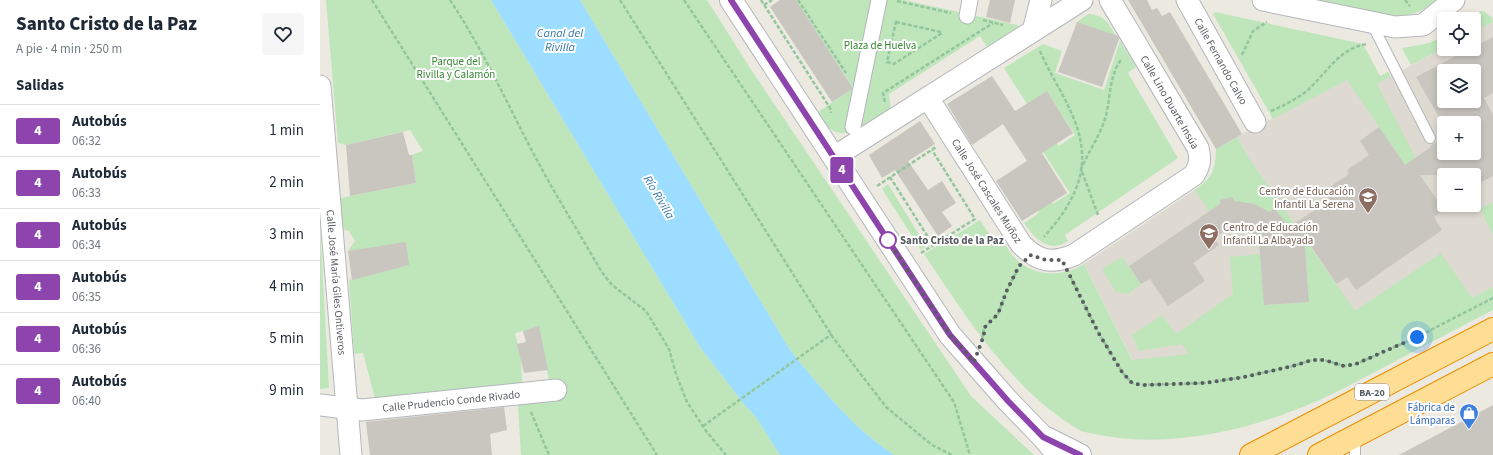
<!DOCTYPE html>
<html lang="es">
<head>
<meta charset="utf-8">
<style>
	:root { --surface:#fff; --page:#f6f6f7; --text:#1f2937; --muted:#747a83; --line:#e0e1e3 }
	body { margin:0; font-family:"Source Sans 3",sans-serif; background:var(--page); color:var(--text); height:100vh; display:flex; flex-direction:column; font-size:15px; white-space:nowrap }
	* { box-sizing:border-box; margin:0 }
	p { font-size:13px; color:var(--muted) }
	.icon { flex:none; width:22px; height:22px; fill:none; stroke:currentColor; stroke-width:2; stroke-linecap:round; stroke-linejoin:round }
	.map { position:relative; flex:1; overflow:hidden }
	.side { display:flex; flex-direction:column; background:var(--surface); width:320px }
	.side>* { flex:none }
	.badge { padding:0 8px; border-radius:3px; font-size:14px; line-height:26px }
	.controls { position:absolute; left:1117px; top:12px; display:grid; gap:8px }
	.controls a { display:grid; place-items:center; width:44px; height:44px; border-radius:4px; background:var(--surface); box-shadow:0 2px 6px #0003; font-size:20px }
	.you { position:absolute; width:20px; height:20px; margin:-10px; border:3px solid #fff; border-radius:50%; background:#1a73e8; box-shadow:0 0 0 6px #1a73e833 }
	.map>.badge { position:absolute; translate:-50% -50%; box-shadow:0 0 0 2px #fff }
	h2 { padding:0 16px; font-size:15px; line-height:36px }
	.round { display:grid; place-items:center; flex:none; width:42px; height:42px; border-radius:4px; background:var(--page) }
	.summary { display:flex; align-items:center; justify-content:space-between; height:68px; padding:0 16px }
	h1 { font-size:19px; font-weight:800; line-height:30px }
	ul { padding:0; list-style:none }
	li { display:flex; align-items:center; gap:12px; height:52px; padding:0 16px; border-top:1px solid var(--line) }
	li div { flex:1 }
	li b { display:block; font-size:15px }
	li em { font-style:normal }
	li .badge { min-width:44px; font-weight:700; text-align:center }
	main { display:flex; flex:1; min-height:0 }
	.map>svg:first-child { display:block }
	.education { fill:#dedad1; fill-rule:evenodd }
	.green { fill:#bfe5bb }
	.water { fill:#9dddff }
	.building { fill:#c9c5bf; fill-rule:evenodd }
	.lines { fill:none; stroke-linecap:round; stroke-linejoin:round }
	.service-casing { stroke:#b3b7bb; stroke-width:12 }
	.pedestrian-casing { stroke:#b3b7bb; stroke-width:17 }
	.minor-casing { stroke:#b3b7bb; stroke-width:23 }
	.tertiary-casing { stroke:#b3b7bb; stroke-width:24 }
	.trunk-casing { stroke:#ec8e00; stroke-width:24 }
	.path { stroke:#94c69e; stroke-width:2.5; stroke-dasharray:4 2; stroke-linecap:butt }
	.service { stroke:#fff; stroke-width:10 }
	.pedestrian { stroke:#fff; stroke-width:15 }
	.minor { stroke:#fff; stroke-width:21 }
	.tertiary { stroke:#fff; stroke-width:22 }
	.trunk { stroke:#fede94; stroke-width:22 }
	.line-casing { stroke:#fff; stroke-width:9 }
	.line { stroke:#8e44ad; stroke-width:6 }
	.walk { stroke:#595d62; stroke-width:4; stroke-dasharray:0 7.2 }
	.stop-dot { fill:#fff; stroke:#8e44ad; stroke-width:2 }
	.labels { text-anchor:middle; stroke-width:4; stroke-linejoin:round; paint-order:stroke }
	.shield { fill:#fff; stroke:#8b8e91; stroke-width:1 }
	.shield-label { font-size:10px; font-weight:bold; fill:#595d62 }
	.park-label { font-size:11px; fill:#368633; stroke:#fff }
	.street-label { font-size:11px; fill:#595d62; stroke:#fff }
	.education-label { font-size:11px; fill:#785e54; stroke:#fff; text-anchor:end }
	.stop-label { font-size:11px; font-weight:bold; fill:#595d62; stroke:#fff; text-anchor:start }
	.shop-label { font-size:11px; fill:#366cbe; stroke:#fff; text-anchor:end }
	.water-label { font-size:12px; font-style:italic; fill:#3879a9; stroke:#fff }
</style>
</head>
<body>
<main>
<section class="side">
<div class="summary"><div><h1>Santo Cristo de la Paz</h1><p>A pie · 4 min · 250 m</p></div><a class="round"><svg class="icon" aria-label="heart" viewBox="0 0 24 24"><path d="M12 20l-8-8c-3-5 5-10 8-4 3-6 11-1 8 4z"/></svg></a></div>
<h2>Salidas</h2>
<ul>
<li><span class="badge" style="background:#8e44ad;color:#fff">4</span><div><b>Autobús</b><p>06:32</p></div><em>1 min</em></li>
<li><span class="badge" style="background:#8e44ad;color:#fff">4</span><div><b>Autobús</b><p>06:33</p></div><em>2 min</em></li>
<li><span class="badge" style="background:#8e44ad;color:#fff">4</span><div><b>Autobús</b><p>06:34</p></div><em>3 min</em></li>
<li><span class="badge" style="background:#8e44ad;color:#fff">4</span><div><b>Autobús</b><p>06:35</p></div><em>4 min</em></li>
<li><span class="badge" style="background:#8e44ad;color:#fff">4</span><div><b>Autobús</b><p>06:36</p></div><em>5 min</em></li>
<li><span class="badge" style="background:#8e44ad;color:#fff">4</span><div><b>Autobús</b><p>06:40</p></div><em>9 min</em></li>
</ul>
</section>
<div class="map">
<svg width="1173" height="455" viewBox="0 0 1173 455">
	<rect width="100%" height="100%" fill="#ece9e0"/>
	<path class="education" d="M1173 22V287L1060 346 819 373 764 264 927 155 917 137 922 134 1027 80 1057 78 1068 72 1071 76 1124 48 1154 49V32ZM1124 71H1154V101H1124ZM1124 123H1154V153H1124ZM1124 175H1154V205H1124Z"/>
	<path class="green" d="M6 0H171L380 347 424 404 436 417 460 455H201L198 405 236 394 229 381 219 327 195 333 201 358 202 384 55 398 43 353 34 354 29 280 88 265 86 243 28 251 35 241 29 231 21 229V198L96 183 92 155 103 151 90 130 26 145 18 143Z
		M260 0H387L432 71 651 396 714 455H574C533 428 500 387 470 350Z
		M476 0H584L701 26 667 47 660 36 569 94 571 109C554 120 529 144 509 128 504 124 501 117 498 112L533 88Z
		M987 0H1119C1103 12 1089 16 1069 17Z
		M1163 11 1172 17 1173 22 1154 32V19H1147L1154 13Z
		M895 12 1043 44 1060 76 1068 72 1071 76 1057 84 1108 181 1092 160 1085 165 1027 80 953 119 893 14Z
		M768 14C784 14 789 24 796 36L757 22Z
		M1124 37V48L1091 65 1082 48 1105 44Z
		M800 41 816 67 808 73 858 158 745 235 748 241C729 254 715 239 704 223L719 213 713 203 726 194 733 204 750 193 718 144 732 136 739 146 755 135 727 91 707 104 684 68 723 44 742 51 735 73 784 90Z
		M917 137 928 157 1035 311 1121 253 1152 298 1173 287V310C1127 334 1081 358 1036 382 953 426 853 455 761 431 692 391 647 318 604 254L660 220 673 240 680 236C685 243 688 251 694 257 712 277 742 278 764 264L812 360 869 354 862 344 819 351 812 335 842 315 856 334 913 294 910 257 941 254 944 305 989 302 986 257 959 214 953 209 950 213 934 204 915 202 913 197 900 200V205L889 211 875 190C893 177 895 171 896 149Z
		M568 184 606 246 601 250 562 189Z
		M1173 202V235L1160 209Z
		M0 228 9 388 0 389Z
		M802 257 821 284 808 294 796 292 782 269Z"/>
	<path class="water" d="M171 0H260L470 350C500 387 533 428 574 455H460L436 417 424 404 380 347Z"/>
	<path class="building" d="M460 0H476L532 87V89L512 102 450 7Z
		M670 0H695L690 23 666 17Z
		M808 0H827L832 10 837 8 842 16 850 12 922 134 896 149Z
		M757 22 798 36 799 39 782 87 738 72Z
		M1173 37V93L1164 98 1173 115V176L1154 186V175H1100L1124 210 1114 217 1122 230 1036 290 1027 277 1017 284 984 236 989 302 944 305 939 242 930 230 915 224 894 238 899 245 873 263 885 281 848 306 830 279 821 284 809 266 900 204V200L913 197 914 201 934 204 950 212 954 208 969 227 1010 200 1004 191 1029 174 1027 170 1049 155 1040 141 1059 127 1085 165 1111 147 1110 146 1124 138V153H1154V123H1124V126L1096 77 1149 49H1154V47ZM1124 71H1154V101H1124Z
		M672 76 695 111 727 91 753 133 722 153 747 193 702 221 676 181 707 161 683 124 652 145 627 104Z
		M600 121 615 144 588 161 608 190 622 181 636 203 622 212 632 226 618 236 575 170 562 178 549 155Z
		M83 132 89 155H92L96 183 30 196 26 145Z
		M86 242 89 265 32 280 28 251Z
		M219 326 228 370 204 373 197 344 206 342 203 331Z
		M1173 405V455H1079Z
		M184 407 187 430 170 434 172 455H50L46 422Z"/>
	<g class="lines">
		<g class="service-casing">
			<path id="service" d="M1051 22 1110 138
				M1035 455V447L1038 435"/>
		</g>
		<g class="pedestrian-casing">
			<path id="pedestrian" d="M647 16 650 0
				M533 127 559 0"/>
		</g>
		<g class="minor-casing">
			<g id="minor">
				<path id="s1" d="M867 0 935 122"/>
				<path d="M943 0 1075 27 1103 25 1134 0"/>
				<path d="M713 31 721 0"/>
				<path id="s2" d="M0 86 31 455"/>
				<path id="s3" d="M608 98 701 244C718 262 732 264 754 255L874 175C880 165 881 159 878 148L790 0"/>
				<path d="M514 157 762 0"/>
				<path id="s4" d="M0 405 42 410 236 390"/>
			</g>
		</g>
		<g class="tertiary-casing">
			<path id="tertiary" d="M411 0 630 335 688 401 723 437 738 455
				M726 438 760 455"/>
		</g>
		<g class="trunk-casing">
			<path id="trunk" d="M931 455 1173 329
				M999 455 1173 364"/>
		</g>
		<path class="path" d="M52 0 337 455
			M130 0C168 57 195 122 229 182 246 212 264 241 281 271L292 285 326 311 349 349 356 374 367 402 386 431 406 455
			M300 0 514 339 566 407 612 445 632 455
			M364 0 634 402 650 455
			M441 0 510 108 511 113
			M478 0 526 73
			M1085 0 1090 6
			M577 1 631 13
			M444 5 452 0
			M663 20 683 25
			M576 22 621 32 622 33 574 64 567 62Z
			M720 51C729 72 741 90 750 110 775 162 759 197 724 237
			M922 55 933 31 947 22
			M565 102 563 93 673 23
			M951 111C963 106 979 98 989 89 1007 72 1020 48 1047 44
			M570 177 613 245
			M557 186 616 147
			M778 215 761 169C768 153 778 138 784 122 791 102 788 77 801 60
			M601 253 655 219 612 150
			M751 278 778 332 802 372 812 383 822 385 885 383 924 377 973 366 992 360H1004L1024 366 1036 364 1097 337 1173 298
			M662 339 664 328 678 314 687 290 698 269
			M211 412 229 455
			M383 426 512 334"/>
		<use href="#service" class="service"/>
		<use href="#pedestrian" class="pedestrian"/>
		<use href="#minor" class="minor"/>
		<use href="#tertiary" class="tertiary"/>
		<use href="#trunk" class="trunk"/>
	</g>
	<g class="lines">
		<g class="line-casing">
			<path id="line" d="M411 0 630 335 688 401 723 437 760 455"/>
		</g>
		<use href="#line" class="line"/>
		<path class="walk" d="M568 240 564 234 630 335 654 362 664 335V328L678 314 687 290 699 266 711 255 726 260H742L778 332 802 372 812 383 822 385 885 383 924 377 973 366 992 360H1004L1024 366 1036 364 1097 337"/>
	</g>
	<defs>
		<g id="school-pin" transform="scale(1)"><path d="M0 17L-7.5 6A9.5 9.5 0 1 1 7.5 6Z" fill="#8d6e63" stroke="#fff"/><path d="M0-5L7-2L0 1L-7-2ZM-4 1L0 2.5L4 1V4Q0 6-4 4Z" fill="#fff"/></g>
		<g id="shop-pin" transform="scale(1)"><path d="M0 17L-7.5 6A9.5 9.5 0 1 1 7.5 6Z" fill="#3f7fe0" stroke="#fff"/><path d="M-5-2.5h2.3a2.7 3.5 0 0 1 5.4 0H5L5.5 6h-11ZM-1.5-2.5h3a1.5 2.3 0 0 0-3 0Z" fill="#fff"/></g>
	</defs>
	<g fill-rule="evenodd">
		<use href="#school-pin" x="1048" y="197"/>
		<use href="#school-pin" x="889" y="233"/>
		<use href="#shop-pin" x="1149" y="413"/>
	</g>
	<circle class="stop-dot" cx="568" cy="240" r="8"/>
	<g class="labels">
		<rect class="shield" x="1035" y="384" width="34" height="16" rx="3"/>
		<g class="shield-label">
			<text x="1052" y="396">BA-20</text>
		</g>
		<g class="park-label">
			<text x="560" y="49">Plaza de Huelva</text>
			<text x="136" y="65">Parque del<tspan x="136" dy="13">Rivilla y Calamón</tspan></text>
		</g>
		<g class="street-label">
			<text dy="4" stroke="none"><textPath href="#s1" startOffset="70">Calle Fernando Calvo</textPath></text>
			<text transform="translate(850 102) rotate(60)" y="4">Calle Lino Duarte Insúa</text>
			<text dy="4" stroke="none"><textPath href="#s3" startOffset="110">Calle José Cascales Muñoz</textPath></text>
			<text dy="4" stroke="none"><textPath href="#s2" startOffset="197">Calle José María Giles Ontiveros</textPath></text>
			<text dy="4" stroke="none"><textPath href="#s4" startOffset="132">Calle Prudencio Conde Rivado</textPath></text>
		</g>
		<g class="education-label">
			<text x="1034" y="195">Centro de Educación<tspan x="1034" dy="13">Infantil La Serena</tspan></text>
			<text x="903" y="231" text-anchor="start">Centro de Educación<tspan x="903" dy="13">Infantil La Albayada</tspan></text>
		</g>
		<g class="stop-label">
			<text x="580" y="244">Santo Cristo de la Paz</text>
		</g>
		<g class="shop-label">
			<text x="1135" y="411">Fábrica de<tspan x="1135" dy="13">Lámparas</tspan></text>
		</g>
		<g class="water-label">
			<text x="240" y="37">Canal del<tspan x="240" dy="14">Rivilla</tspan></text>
			<text transform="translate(339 197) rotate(59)" y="4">Río Rivilla</text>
		</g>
	</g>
</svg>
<div class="controls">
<a><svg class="icon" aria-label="locate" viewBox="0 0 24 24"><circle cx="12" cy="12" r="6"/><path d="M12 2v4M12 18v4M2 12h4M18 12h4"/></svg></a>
<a><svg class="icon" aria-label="layers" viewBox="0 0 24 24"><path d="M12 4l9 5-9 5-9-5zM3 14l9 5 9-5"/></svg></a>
<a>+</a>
<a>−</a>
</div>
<div class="you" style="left:1097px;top:337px"></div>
<b class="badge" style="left:522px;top:170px;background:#8e44ad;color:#fff">4</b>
</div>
</main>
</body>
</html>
